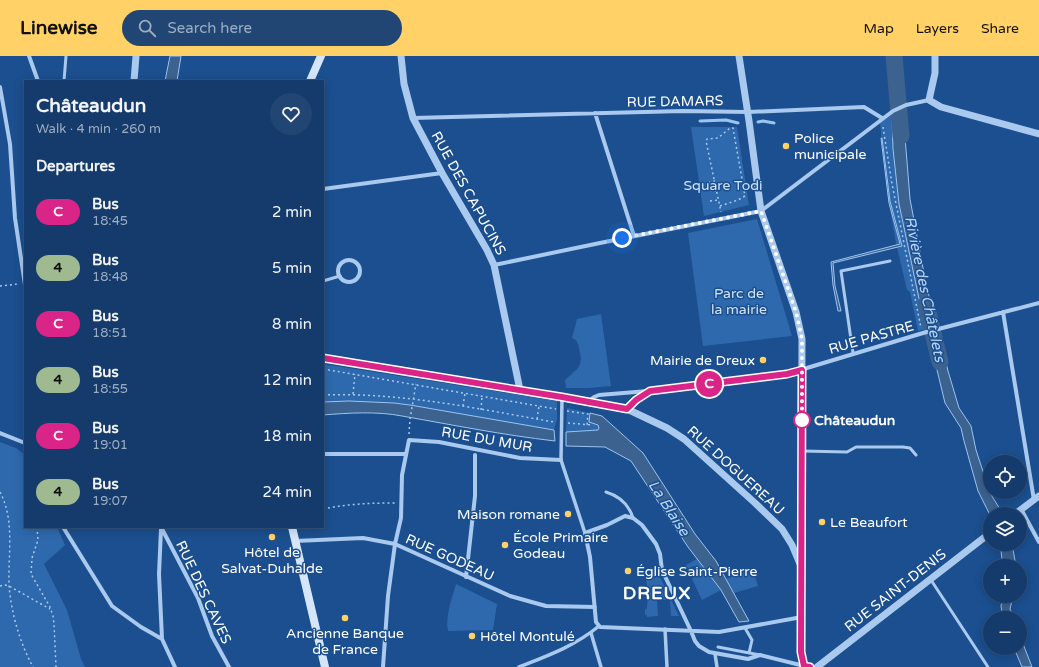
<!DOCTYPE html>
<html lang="en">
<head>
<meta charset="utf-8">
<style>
	:root { --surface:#143b6b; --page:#214673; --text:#f1f3f6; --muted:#9dadc1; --line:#33557e; --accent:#ffd166 }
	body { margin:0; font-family:"Varela Round",sans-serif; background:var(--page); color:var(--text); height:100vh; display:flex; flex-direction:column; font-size:15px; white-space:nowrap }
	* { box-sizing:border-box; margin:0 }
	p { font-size:13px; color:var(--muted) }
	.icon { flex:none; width:22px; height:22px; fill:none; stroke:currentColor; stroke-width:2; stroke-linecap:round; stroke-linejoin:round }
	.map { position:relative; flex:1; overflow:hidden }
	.details { position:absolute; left:24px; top:24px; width:300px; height:448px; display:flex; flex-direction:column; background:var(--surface); border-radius:0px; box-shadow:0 2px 10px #0003,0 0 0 1px var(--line) }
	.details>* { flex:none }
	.badge { padding:0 8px; border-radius:13px; font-size:14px; line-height:26px }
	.controls { position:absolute; left:983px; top:399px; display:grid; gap:8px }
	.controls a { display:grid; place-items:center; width:44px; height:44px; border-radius:50%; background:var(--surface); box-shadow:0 2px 10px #0003,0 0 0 1px var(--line); font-size:20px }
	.you { position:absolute; width:20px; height:20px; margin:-10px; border:3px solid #fff; border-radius:50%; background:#1a73e8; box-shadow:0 0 0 6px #1a73e833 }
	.map>.badge { position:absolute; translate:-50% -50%; box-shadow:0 0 0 2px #fff }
	h2 { padding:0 12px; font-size:15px; line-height:36px }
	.round { display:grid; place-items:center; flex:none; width:42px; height:42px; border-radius:21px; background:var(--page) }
	.overview { display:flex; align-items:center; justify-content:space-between; height:68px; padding:0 12px }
	h1 { font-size:19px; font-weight:700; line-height:30px }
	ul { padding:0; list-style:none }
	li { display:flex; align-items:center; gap:12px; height:56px; padding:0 12px }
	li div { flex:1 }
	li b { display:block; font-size:15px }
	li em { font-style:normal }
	li .badge { min-width:44px; font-weight:700; text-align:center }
	header { display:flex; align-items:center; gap:24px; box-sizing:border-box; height:56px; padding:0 20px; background:var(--accent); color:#111 }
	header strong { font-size:19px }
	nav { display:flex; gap:22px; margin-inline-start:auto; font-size:14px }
	.search { width:280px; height:36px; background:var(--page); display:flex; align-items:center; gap:10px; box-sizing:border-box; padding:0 14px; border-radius:22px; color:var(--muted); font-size:15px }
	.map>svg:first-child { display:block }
	.green { fill:#2e69ad }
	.water { fill:#3c6290; stroke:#9cc4f0 }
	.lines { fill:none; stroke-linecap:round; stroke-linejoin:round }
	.stream { stroke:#9cc4f0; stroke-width:3 }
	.river { stroke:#3c6290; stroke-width:17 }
	.path { stroke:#a9c9ee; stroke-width:1.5; stroke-dasharray:2 3; stroke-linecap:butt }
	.service { stroke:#a9c9ee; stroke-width:3 }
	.pedestrian { stroke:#a9c9ee; stroke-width:3.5 }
	.minor { stroke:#a9c9ee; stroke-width:4 }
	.tertiary { stroke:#a9c9ee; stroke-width:7 }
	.secondary { stroke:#d6e6fa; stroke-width:8 }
	.line-casing { stroke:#fff; stroke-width:9 }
	.line { stroke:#da2488; stroke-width:6 }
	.walk { stroke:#fff; stroke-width:4; stroke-dasharray:0 7.2 }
	.poi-dot { fill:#ffd166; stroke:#1b4f8f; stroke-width:1.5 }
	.stop-dot { fill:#fff; stroke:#da2488; stroke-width:2 }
	.labels { text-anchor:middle; stroke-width:3; stroke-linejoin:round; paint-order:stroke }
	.street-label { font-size:14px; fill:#fff; stroke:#1b4f8f }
	.poi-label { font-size:14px; fill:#fff; stroke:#1b4f8f; text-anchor:start }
	.park-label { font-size:14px; fill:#cfe3fa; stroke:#1b4f8f }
	.stop-label { font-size:14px; font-weight:bold; fill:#fff; stroke:#1b4f8f; text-anchor:start }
	.water-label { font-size:15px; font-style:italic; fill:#b5d3f5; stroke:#1b4f8f }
	.district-label { font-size:18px; font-weight:bold; letter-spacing:1px; fill:#fff; stroke:#1b4f8f }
</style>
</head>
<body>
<header>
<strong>Linewise</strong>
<div class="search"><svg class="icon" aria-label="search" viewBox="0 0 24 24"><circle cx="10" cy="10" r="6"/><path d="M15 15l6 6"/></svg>Search here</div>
<nav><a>Map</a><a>Layers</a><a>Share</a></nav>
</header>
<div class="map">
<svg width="1039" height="611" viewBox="0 0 1039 611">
	<rect width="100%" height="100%" fill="#1b4f8f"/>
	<path class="green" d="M897 55 899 125 929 272 918 275 910 236 907 234 896 187 887 136 886 121 880 67Z
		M691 71H737L749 149 704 160Z
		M757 163 792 280 703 290 688 177Z
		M601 258 611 330 589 332H566L565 324C578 311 584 312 579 292 578 287 577 284 572 282L577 263Z
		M323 308 557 345V364L554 374 394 347 349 345 323 346Z
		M567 352 590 357 589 366 598 369 599 372 598 374 566 376Z
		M0 386 16 392 25 399V471H57L65 489 44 508 67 554 81 603 85 611H0Z
		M697 503 721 534 702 544 692 523 694 521 693 517 697 515 694 510 687 513 686 509Z
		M753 514 758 530 734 537 726 523 736 518Z
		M646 517H658L679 560H671L670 544H657L658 560 647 561V559H645V554L647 552 648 536H647Z
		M456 528 497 548 493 574 448 575C445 560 452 542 456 528Z"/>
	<path class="water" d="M170 0H181L177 25H165Z
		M887 0H898L902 41 891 42Z
		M903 56 910 143 926 228 936 268 925 271 899 148 893 93 892 61Z
		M881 82H882L890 145 902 190 833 207 835 230 841 255H838L833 229 831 206 900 188 889 147Z
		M940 282 948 315 959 352 971 370 976 394 990 437 1003 458 990 459 978 435 964 385 961 372 945 347 930 285Z
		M349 345 394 347 410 349 554 374 555 385C503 379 453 369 402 360 377 355 348 357 323 359V346Z
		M590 357 602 360 643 397 695 478 716 505 749 565 739 566 721 534 688 491 631 405 605 391 566 390V376L598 374 599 372 598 369 589 366Z
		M1000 488H1012L1016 510H1003Z
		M1003 540H1013L1010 553 1014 562H1003L1001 550Z
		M1020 580 1032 611H1022L1014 592H1020Z"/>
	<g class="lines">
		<path class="stream" d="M700 65 726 64 738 67
			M758 66 763 65 774 67"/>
		<path class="river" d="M894 0 901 80
			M926 248 940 306"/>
		<path class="path" d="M883 71 892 128 921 272
			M715 125 710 126 708 129V133L712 135H716
			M710 145 718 144
			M720 150 738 144 745 140 733 72H730L718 82 707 83 706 85 721 156
			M0 230 18 228
			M323 313 556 353
			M353 338 355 318
			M323 339C401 336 478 353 554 366
			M463 350 465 337
			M481 354 482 340
			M567 355 588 358 587 369
			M537 363 539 350
			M568 367 592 369
			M409 378 410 363 416 328
			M0 436C15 464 8 498 9 529 11 557 20 587 33 611
			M323 453C347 448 370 447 395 447
			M37 471 38 484 32 502 31 518 50 551 53 560 54 568 56 611
			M0 530 5 529 9 530 50 553"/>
		<path class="service" d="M64 25 66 0
			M323 225 340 220
			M853 297 841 215 890 205
			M802 395 847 396 856 391H903L910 392 916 399
			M606 436C619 440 629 449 633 462
			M931 524 988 611
			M745 572 752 584 749 597
			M718 591 760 599"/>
		<path class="pedestrian" d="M562 342 561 404 585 477
			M665 573 667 611
			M591 577 601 611
			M715 598 717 611
			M519 611C547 600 575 590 599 570"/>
		<path class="minor" d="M29 0 38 25
			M0 31 10 88 15 162 25 229
			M595 57 634 180
			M413 62 683 55 748 56 864 51 882 62
			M323 133 442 117
			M338 215a11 11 0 1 1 22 0a11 11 0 1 1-22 0Z
			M494 209 600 187 761 155 893 55 906 49 929 44
			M1003 256 1034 444
			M588 346 594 341 599 339 648 335
			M627 353 636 344 650 335 787 318 923 277 1039 247
			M0 377 25 387
			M323 398H405
			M1021 453 1039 486
			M63 471 112 550 141 571 162 583
			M161 471 198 542 212 580 229 611
			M161 473 159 518 162 583 175 611
			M295 485 363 482 395 488 510 540 546 550 595 551
			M466 521 475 440V399
			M802 561 719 576 600 571 596 566 590 501 585 477 607 469 625 460 633 462 642 469 656 488 660 498 662 514 691 575 695 585 699 590 709 596 748 603 760 599 804 610
			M383 611 388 540 395 488 401 462 402 419 409 384 439 386 520 402 561 404"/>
		<path class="tertiary" d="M401 0 404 28 413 62 442 117 487 194 494 209 520 334
			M739 0 749 65 761 155 796 256 802 283 801 596 804 611
			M935 0V17L929 44 941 51 1039 78
			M134 25 136 0
			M323 302 588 346 627 353 667 372 684 383 755 447 782 473 792 489 800 508
			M1015 458 1039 440
			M817 611 990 477"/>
		<path class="secondary" d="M310 25 321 0
			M292 471 325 611"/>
	</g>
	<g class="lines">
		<g class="line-casing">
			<path id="line" d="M323 302 562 341 627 353 636 344 650 335 787 318 802 314 801 596 804 610 810 611"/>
		</g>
		<use href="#line" class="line"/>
		<path class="walk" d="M622 182 761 155 796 256 802 283V364"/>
	</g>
	<g class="poi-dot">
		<circle cx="786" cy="90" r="4"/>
		<circle cx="763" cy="304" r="4"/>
		<circle cx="568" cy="458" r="4"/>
		<circle cx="822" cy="466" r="4"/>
		<circle cx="272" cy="481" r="4"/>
		<circle cx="505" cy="489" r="4"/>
		<circle cx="628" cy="515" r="4"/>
		<circle cx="345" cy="562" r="4"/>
		<circle cx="472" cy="580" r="4"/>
	</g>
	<circle class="stop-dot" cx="802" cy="364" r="8"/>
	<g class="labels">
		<g class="street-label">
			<text transform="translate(675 45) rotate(-1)" y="5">RUE DAMARS</text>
			<text transform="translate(469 137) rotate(61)" y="5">RUE DES CAPUCINS</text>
			<text transform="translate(871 281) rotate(-16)" y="5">RUE PASTRE</text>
			<text transform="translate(487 383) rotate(10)" y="5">RUE DU MUR</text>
			<text transform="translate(736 414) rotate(42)" y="5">RUE DOGUEREAU</text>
			<text transform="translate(450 501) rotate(24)" y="5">RUE GODEAU</text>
			<text transform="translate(895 534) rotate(-38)" y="5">RUE SAINT-DENIS</text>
			<text transform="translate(204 536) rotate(65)" y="5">RUE DES CAVES</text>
		</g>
		<g class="poi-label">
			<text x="794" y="87">Police<tspan x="794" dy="16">municipale</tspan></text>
			<text x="755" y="309" text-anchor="end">Mairie de Dreux</text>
			<text x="560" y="463" text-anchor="end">Maison romane</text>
			<text x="830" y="471">Le Beaufort</text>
			<text x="513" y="486">École Primaire<tspan x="513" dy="16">Godeau</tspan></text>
			<text x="272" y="501" text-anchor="middle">Hôtel de<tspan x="272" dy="16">Salvat-Duhalde</tspan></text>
			<text x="636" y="520">Église Saint-Pierre</text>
			<text x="345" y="582" text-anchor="middle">Ancienne Banque<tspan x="345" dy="16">de France</tspan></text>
			<text x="480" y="585">Hôtel Montulé</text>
		</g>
		<g class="park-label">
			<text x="723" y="134">Square Todi</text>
			<text x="739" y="242">Parc de<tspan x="739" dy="16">la mairie</tspan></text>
		</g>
		<g class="stop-label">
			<text x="814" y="369">Châteaudun</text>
		</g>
		<g class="water-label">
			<text transform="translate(925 233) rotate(78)" y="5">Rivière des Châtelets</text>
			<text transform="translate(669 452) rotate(57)" y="5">La Blaise</text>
		</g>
		<g class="district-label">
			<text x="657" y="543">DREUX</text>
		</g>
	</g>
</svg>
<div class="controls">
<a><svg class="icon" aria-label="locate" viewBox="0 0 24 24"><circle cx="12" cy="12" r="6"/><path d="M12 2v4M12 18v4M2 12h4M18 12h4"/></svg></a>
<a><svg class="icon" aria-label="layers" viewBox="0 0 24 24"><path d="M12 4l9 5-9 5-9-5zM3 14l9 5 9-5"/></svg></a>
<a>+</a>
<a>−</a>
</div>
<div class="you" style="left:622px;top:182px"></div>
<b class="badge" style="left:709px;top:328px;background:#da2488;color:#fff">C</b>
<section class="details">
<div class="overview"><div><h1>Châteaudun</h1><p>Walk · 4 min · 260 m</p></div><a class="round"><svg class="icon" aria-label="heart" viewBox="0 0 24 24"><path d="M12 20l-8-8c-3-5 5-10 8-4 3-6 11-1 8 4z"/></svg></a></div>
<h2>Departures</h2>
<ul>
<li><span class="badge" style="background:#da2488;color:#fff">C</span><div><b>Bus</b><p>18:45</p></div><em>2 min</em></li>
<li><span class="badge" style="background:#9fb990;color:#111">4</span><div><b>Bus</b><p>18:48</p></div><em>5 min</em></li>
<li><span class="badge" style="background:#da2488;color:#fff">C</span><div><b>Bus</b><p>18:51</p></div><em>8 min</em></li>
<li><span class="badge" style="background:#9fb990;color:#111">4</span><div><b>Bus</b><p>18:55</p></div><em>12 min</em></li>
<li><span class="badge" style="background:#da2488;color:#fff">C</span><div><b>Bus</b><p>19:01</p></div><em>18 min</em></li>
<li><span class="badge" style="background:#9fb990;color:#111">4</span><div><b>Bus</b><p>19:07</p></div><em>24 min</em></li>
</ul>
</section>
</div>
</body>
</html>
